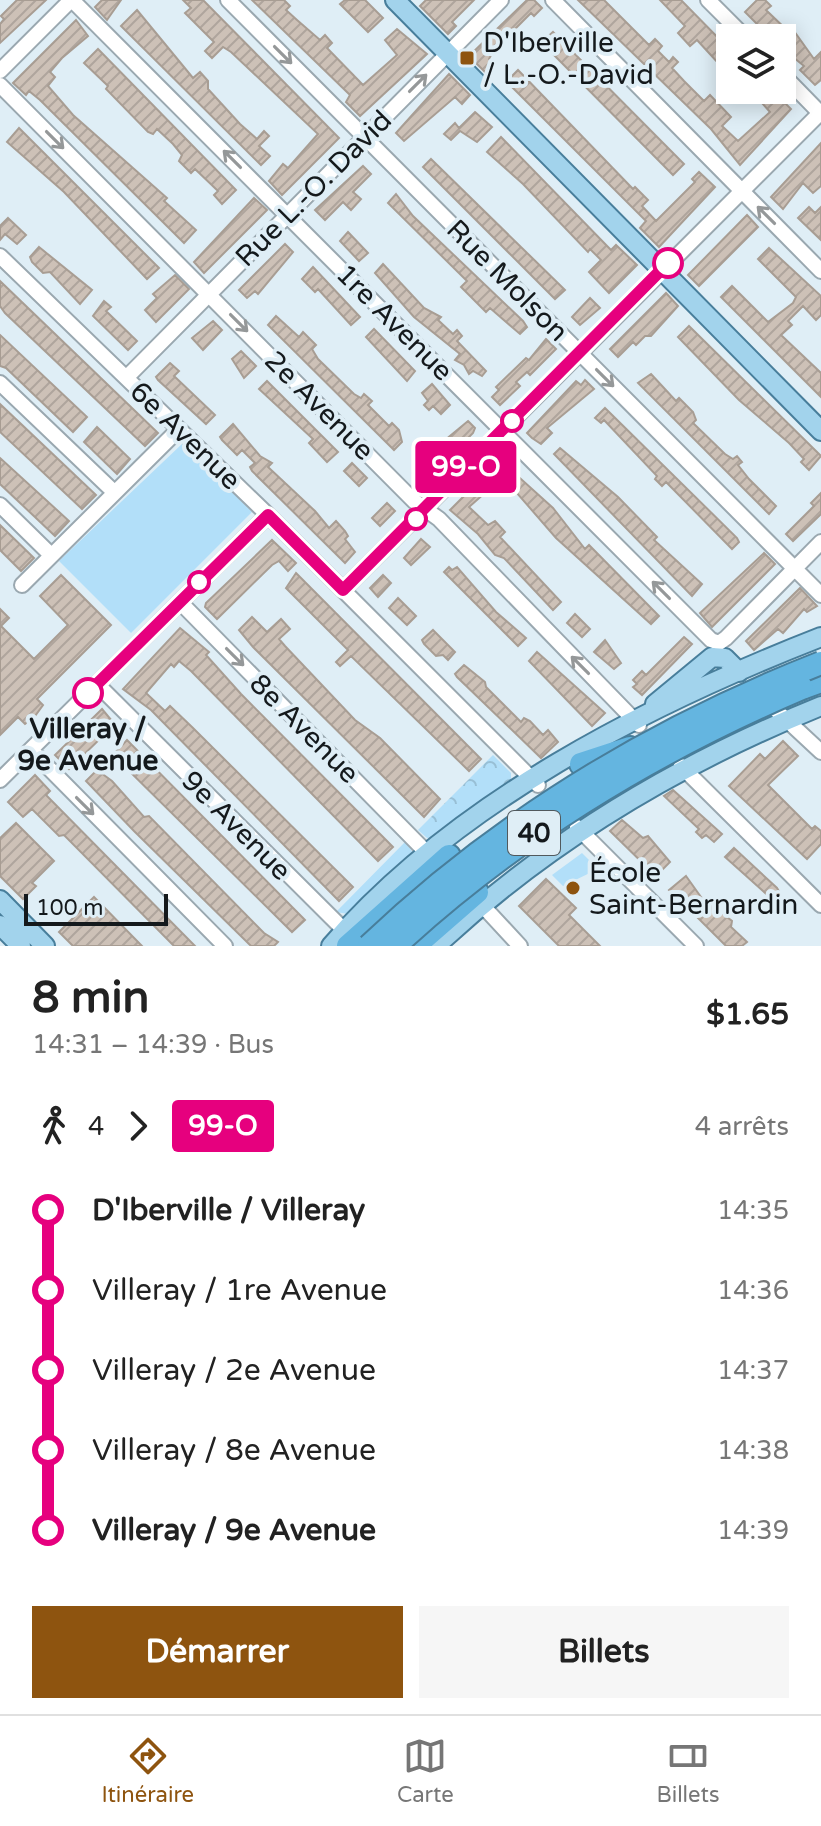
<!DOCTYPE html>
<html lang="fr">
<head>
<meta charset="utf-8">
<style>
	:root { --surface:#fff; --page:#f6f6f6; --text:#222; --muted:#767676; --line:#e0e0e0; --accent:#8e540f }
	body { margin:0; font-family:"Varela Round",sans-serif; background:var(--page); color:var(--text); height:100vh; display:flex; flex-direction:column; font-size:30px; white-space:nowrap }
	* { box-sizing:border-box; margin:0 }
	p { font-size:26px; color:var(--muted) }
	.icon { flex:none; width:44px; height:44px; fill:none; stroke:currentColor; stroke-width:2; stroke-linecap:round; stroke-linejoin:round }
	.map { position:relative; height:946px; overflow:hidden }
	.panel { display:flex; flex-direction:column; background:var(--surface); flex:1 }
	.panel>* { flex:none }
	.badge { padding:0 16px; border-radius:6px; font-size:28px; line-height:52px }
	.tools { position:absolute; left:716px; top:24px; display:grid; gap:16px }
	.tools a { display:grid; place-items:center; width:80px; height:80px; border-radius:0px; background:var(--surface); box-shadow:0 4px 20px #0003; font-size:40px }
	.scale { position:absolute; left:24px; bottom:20px; width:144px; box-sizing:border-box; padding-left:8px; border:4px solid #14191c; border-top:0; font-size:22px; line-height:28px; white-space:nowrap; color:#14191c; -webkit-text-stroke:6px #dfeef6; paint-order:stroke }
	.map>.badge { position:absolute; translate:-50% -50%; box-shadow:0 0 0 4px #fff }
	.legs { display:flex; align-items:center; gap:12px; height:88px; padding:0 32px; font-size:26px }
	.legs p { margin-inline-start:auto }
	.headline { display:flex; align-items:center; justify-content:space-between; height:136px; padding:0 32px }
	h1 { font-size:44px; font-weight:700; line-height:60px }
	.cta { display:flex; gap:16px; margin-top:auto; padding:16px 32px }
	.cta a { flex:1; height:92px; border-radius:0px; background:var(--accent); color:#fff; font-size:32px; font-weight:700; line-height:92px; text-align:center }
	.cta a+a { background:var(--page); color:var(--text) }
	ul { padding:0 32px; list-style:none }
	li { display:flex; align-items:center; gap:28px; height:80px; font-size:30px }
	li i { display:grid; place-items:center; width:12px; height:100%; margin:0 10px; background:currentColor }
	li i::after { content:''; width:20px; height:20px; margin:-10px; border:6px solid; border-radius:50%; background:var(--surface) }
	li p { margin-inline-start:auto }
	li:first-child i { background:linear-gradient(#0000 50%,currentColor 0) }
	li:last-child i { background:linear-gradient(currentColor 50%,#0000 0) }
	.dock { display:flex; justify-content:space-around; align-items:center; height:112px; border-top:2px solid var(--line); background:var(--surface); font-size:22px; color:var(--muted) }
	.dock a { display:grid; justify-items:center; gap:4px }
	.dock .current { color:var(--accent) }
	.map>svg:first-child { display:block }
	.grass { fill:#b2dff9 }
	.park { fill:url(#park-crowns) }
	.building { fill:url(#building-hatch); stroke:#a89d93; stroke-width:2 }
	.lines { fill:none; stroke-linecap:round; stroke-linejoin:round }
	.minor-casing { stroke:#9aa8b0; stroke-width:18 }
	.major-casing { stroke:#487e9b; stroke-width:22 }
	.highway-casing { stroke:#487e9b; stroke-width:26 }
	.minor { stroke:#fff; stroke-width:14 }
	.major { stroke:#a2d3ec; stroke-width:18 }
	.highway { stroke:#64b5e0; stroke-width:22 }
	.highway-bridge-casing { stroke:#487e9b; stroke-width:26; stroke-linecap:butt }
	.highway-bridge { stroke:#64b5e0; stroke-width:22 }
	.oneway { stroke:#959899 }
	.line-1-casing { stroke:#fff; stroke-width:18 }
	.line-1 { stroke:#e6007e; stroke-width:12 }
	.poi-dot { fill:#8e540f; stroke:#dfeef6; stroke-width:3 }
	.stop-1-dot { fill:#fff; stroke:#e6007e; stroke-width:4 }
	.labels { text-anchor:middle; stroke-width:8; stroke-linejoin:round; paint-order:stroke }
	.shield { fill:#dfeef6; stroke:#51595d; stroke-width:2 }
	.shield-label { font-size:26px; font-weight:bold; fill:#14191c }
	.poi-label { font-size:28px; fill:#14191c; stroke:#dfeef6; text-anchor:start }
	.street-label { font-size:28px; fill:#14191c; stroke:#dfeef6 }
	.stop-label { font-size:28px; font-weight:bold; fill:#14191c; stroke:#dfeef6 }
</style>
</head>
<body>
<div class="map">
<svg width="821" height="946" viewBox="0 0 821 946">
	<defs>
		<pattern id="park-crowns" width="20" height="18" patternUnits="userSpaceOnUse" patternTransform="scale(2)"><rect width="20" height="18" fill="#b2dff9"/><path d="M2 6a3 3 0 1 1 6 0M12 15a3 3 0 1 1 6 0" fill="none" stroke="#98bfd5"/></pattern>
		<pattern id="building-hatch" width="6" height="6" patternUnits="userSpaceOnUse" patternTransform="scale(2)"><rect width="6" height="6" fill="#cdc1b7"/><path d="M-1 1l2-2M0 6l6-6M5 7l2-2" fill="none" stroke="#afa59d"/></pattern>
	</defs>
	<rect width="100%" height="100%" fill="#dfeef6"/>
	<path class="grass" d="M183 443 252 512 131 633 59 561Z
		M405 842 412 851 411 856 348 914 336 912Z
		M582 853 598 869 563 886 552 875Z"/>
	<path class="park" d="M493 755 511 773V781L434 838H427L418 830Z"/>
	<path class="building" d="M17 0H46L0 43V24L4 19 1 16Z
		M102 0H121L107 20 95 7Z
		M183 0H203L339 138 282 195 269 181 283 164 288 168 318 134 231 52 223 47 212 58 205 51 214 42 185 13 191 8Z
		M252 0H284L290 6 286 10 297 20 320 40 325 35 332 43 327 48 363 85 397 55 385 40 397 29 427 54 360 116 346 102 350 95Z
		M345 0H365L383 18 368 32 340 4Z
		M426 0H474L452 22 456 26 448 34 420 6Z
		M527 0H534L542 8 534 16 531 13 493 51 489 59 494 64 486 73 469 56Z
		M578 0H604L649 45 655 39 662 46 658 51 669 62 673 57 678 62 672 68 684 81 704 101 710 95 731 117 722 126 738 141 770 112 755 95 748 102 736 90H764L772 98 779 97 791 109 740 165 711 129Z
		M660 0H681L730 50V76L697 40 690 46 678 33 685 26Z
		M757 0H765L771 6 766 10 791 34 794 31 814 59 821 52V80L815 85 800 70 804 66 782 48V38H771L745 12Z
		M137 10 193 78 200 72 208 81V89L240 124 257 139 264 131 269 136 259 146 270 156 261 165 121 26Z
		M76 20 88 36 62 58 50 72 55 77 48 86 73 115 167 198 164 201 196 230 184 243 40 100 29 91 26 95 13 83Z
		M553 32 684 164 673 175 549 50 542 42Z
		M98 49 236 190 222 204 214 195 218 191 195 169 191 173 179 161 182 155 173 144 157 129 153 134 148 132 106 89 108 86 84 63Z
		M518 70 633 189 635 187 648 200 642 206 656 221 695 182 692 179 699 172 715 187 659 247 640 228 646 221 510 85 507 81Z
		M449 74 470 95 462 104 455 97 404 141 396 133Z
		M475 112 492 127 477 142 460 131 451 140 444 134 455 123 459 128Z
		M19 128 159 268 147 279 64 192 7 142Z
		M501 137 611 250 616 245 637 265 609 293 589 272 601 260 590 249 588 252 523 184 487 152Z
		M821 143V186L813 193 803 183 783 209 771 197Z
		M431 159 565 290 555 299 423 167Z
		M363 166 371 174 353 192 361 199 351 210 343 202 325 220 315 210Z
		M396 194 413 216 523 321 527 327 520 334 490 308 486 312 461 287 467 281 388 203Z
		M254 198 267 210 204 273 194 262Z
		M809 207 815 213 821 207V240L798 218Z
		M747 215 758 227 699 286 688 275Z
		M8 218 26 235 17 244 5 234 0 240V226Z
		M348 232 368 253 359 261 340 241Z
		M285 244 293 252 258 294 255 291 247 298 239 290Z
		M39 247 92 290 80 304 50 272 43 273 32 262 30 257Z
		M769 248 821 296V315L816 320 803 306 788 321 792 325 781 335 821 373V397L721 297 732 286 768 322 793 303 796 297 758 259Z
		M383 264 424 308 441 317 438 320 453 334 457 330 462 336 457 341 486 371 482 376 473 371 469 374 464 365 455 360 460 354 414 317 375 273Z
		M313 267 360 317 351 325 318 289 315 292 302 279Z
		M175 275 189 289 156 322 145 310 157 298 153 294Z
		M0 281 158 433 145 446 5 313 0 306Z
		M666 293 678 306 651 336H645L636 345 633 342 618 357 610 349Z
		M590 298 600 308 580 325 572 317Z
		M104 301 111 307 106 311 137 341 128 350 93 316Z
		M276 316 299 337 303 332 316 345 312 349 318 359 354 394 361 398 364 394 372 401 368 405 389 426 392 423 399 430 402 442 394 450 268 325Z
		M213 321 222 330 203 350 192 338Z
		M689 326 821 456 809 470 801 462 804 459 789 443 739 400 678 337Z
		M374 329 415 371 407 381 366 337Z
		M0 335 87 417 73 432 6 368 0 366Z
		M546 339 556 349 530 375 527 372 516 382 520 386 500 405 492 397 499 390 496 387 526 358 529 360Z
		M241 351 256 366 244 378 232 359Z
		M170 363 179 371 174 376 215 415 206 424 158 380 156 377Z
		M651 374 676 401 679 398 693 412 696 420 693 423 725 454 733 459 737 456 742 462 738 465 749 479 776 506 769 514 638 383Z
		M585 380 594 389 547 428 552 433 541 444 532 438 527 433 576 381 581 385Z
		M267 381 338 452 327 462 309 443 313 439 259 389Z
		M432 384 450 405 441 414 433 406 429 410 424 405 428 401 422 393Z
		M0 404 96 495 82 509 0 432Z
		M605 408 737 538 739 542 732 549 666 482 662 486 655 479 657 476 604 420 601 423 595 418Z
		M468 421 475 428 473 433 423 484 413 473 424 461 422 459Z
		M233 424 260 456 272 463 268 467 315 511 329 528 336 521 345 531 348 536 345 539 355 552 345 563 252 471 250 467 255 463 242 450 237 455 222 440 220 437Z
		M97 427 130 459 117 474 84 442Z
		M560 448 618 497 657 537 654 540 702 584 692 596 554 454Z
		M0 458 69 521 55 536 0 484Z
		M500 460 553 508 585 549 589 545 659 616 651 624 556 538 503 477 469 507 488 525 495 521 505 532 500 537 561 602 553 610 504 558 495 555 478 534 450 510 469 491 472 494Z
		M352 463 367 478 359 486 344 471Z
		M821 493V514L793 541 786 534 814 506 811 503Z
		M387 503 395 511 380 526 372 518Z
		M0 525 34 558 21 571 0 550Z
		M421 539 430 547 411 565 404 558Z
		M272 540 296 563 288 571 279 561 272 565 217 619 205 607 206 603Z
		M764 553 775 564 712 627 700 613Z
		M449 567 452 570 457 567 496 612 526 638 518 646 444 572Z
		M296 573 481 759 469 771 351 656 340 666 336 662 348 650 286 588Z
		M61 575 111 625 37 699 43 705 35 716 25 724 18 717 0 735V609L9 618 1 626 34 659 68 625 40 596Z
		M383 575 391 583 378 597 370 588Z
		M800 588 817 606 807 612 804 609 783 633 778 629 754 650 746 641Z
		M398 598 416 616 407 625 389 608Z
		M575 614 590 629 582 637 567 623Z
		M252 617 267 632 281 619 290 629 279 639 285 646 355 720 380 738 440 799 424 817 253 647 239 630Z
		M180 628 209 652 206 655 241 694 393 847 378 861 191 671 179 661 174 667 171 664 146 693 165 711 170 706 192 727 353 887 339 901 151 710 123 689Z
		M433 630 455 652 448 660 443 655 436 656 424 644 422 640Z
		M684 637 692 644 642 695 633 687 637 684 633 680 642 671 646 675Z
		M605 640 621 663 614 669 594 652Z
		M537 652 605 713 592 726 529 661Z
		M464 665 485 682 486 687 521 722 524 718 530 721 543 735 548 730 558 742 541 758 457 677 455 674Z
		M102 709 117 727 110 734 107 732 69 769 55 755Z
		M127 740 305 920 292 932 113 755Z
		M783 741 798 756 768 785 812 829 815 826 821 831V844L807 859 729 786 760 754 765 759Z
		M97 770 112 781 144 817 149 816 264 933 278 942 274 946H251L134 831 86 781Z
		M35 775 50 791 46 795 195 946H174L64 835 59 836 32 809 23 817 8 802Z
		M673 790 722 834 714 842 706 835 702 838 696 832 699 829 664 796Z
		M622 820 643 838 648 836 670 862 656 876 610 831Z
		M16 823 54 861 32 883 36 886 23 899 0 876V838Z
		M734 848 777 888 780 893 773 900 725 857Z
		M686 876 701 897 732 921 731 927 747 942 742 946H726L678 898 674 901 669 896 672 893 669 890Z
		M546 879 576 908 569 915 600 946H559L519 906Z
		M94 897 142 946H73L59 932Z"/>
	<g class="lines">
		<g class="minor-casing">
			<path id="minor" d="M72 0 711 640 719 643 726 638 821 542
				M228 0 821 595
				M553 0 821 271
				M708 0 746 38
				M0 71 71 0
				M782 74 821 114
				M0 85 414 501 439 519 639 725
				M0 256 268 515 538 785
				M127 377 501 0
				M0 383 114 492
				M0 505 51 555
				M22 585 179 429
				M343 590 821 112
				M180 602 429 855
				M97 684 345 931
				M777 711 821 752
				M31 750 225 946
				M681 766 821 905
				M0 780 268 515
				M577 827 696 946
				M482 905 520 946"/>
		</g>
		<g class="major-casing">
			<path id="major" d="M395 0 821 431
				M655 704 712 657 725 658 739 672
				M0 900 45 946
				M0 925 21 946
				M331 946C455 802 647 705 821 637
				M436 946C547 842 680 763 821 706"/>
		</g>
		<g class="highway-casing">
			<path id="highway" d="M802 688 821 681
				M581 764 630 748
				M348 946 449 856
				M415 946 477 892"/>
		</g>
		<use href="#minor" class="minor"/>
		<use href="#major" class="major"/>
		<use href="#highway" class="highway"/>
		<g class="highway-bridge-casing">
			<path id="highway-bridge" d="M369 946C500 821 653 729 821 663
				M395 946C515 835 652 752 802 688"/>
		</g>
		<use href="#highway-bridge" class="highway-bridge"/>
	</g>
	<defs><path id="oneway-shaft" d="M-6 0H5M1.5-3L5.5 0L1.5 3" fill="none" stroke-width="1.6" stroke-linecap="round" stroke-linejoin="round" transform="scale(2)"/></defs>
	<g class="oneway">
		<use href="#oneway-shaft" transform="translate(283 55) rotate(45)"/>
		<use href="#oneway-shaft" transform="translate(418 83) rotate(-45)"/>
		<use href="#oneway-shaft" transform="translate(55 140) rotate(45)"/>
		<use href="#oneway-shaft" transform="translate(232 159) rotate(-135)"/>
		<use href="#oneway-shaft" transform="translate(766 215) rotate(-135)"/>
		<use href="#oneway-shaft" transform="translate(239 323) rotate(45)"/>
		<use href="#oneway-shaft" transform="translate(605 378) rotate(45)"/>
		<use href="#oneway-shaft" transform="translate(661 590) rotate(-135)"/>
		<use href="#oneway-shaft" transform="translate(235 657) rotate(45)"/>
		<use href="#oneway-shaft" transform="translate(580 665) rotate(-135)"/>
		<use href="#oneway-shaft" transform="translate(85 806) rotate(45)"/>
	</g>
	<g class="lines">
		<g class="line-1-casing">
			<path id="line-1" d="M88 693 268 515 343 590 668 263"/>
		</g>
		<use href="#line-1" class="line-1"/>
	</g>
	<g class="poi-dot">
		<rect x="459" y="50" width="16" height="16" rx="4"/>
		<circle cx="573" cy="888" r="8"/>
	</g>
	<g class="stop-1-dot">
		<circle cx="668" cy="263" r="14"/>
		<circle cx="512" cy="421" r="10"/>
		<circle cx="416" cy="519" r="10"/>
		<circle cx="199" cy="582" r="10"/>
		<circle cx="88" cy="693" r="14"/>
	</g>
	<g class="labels">
		<rect class="shield" x="508" y="811" width="52" height="44" rx="6"/>
		<g class="shield-label">
			<text x="534" y="842">40</text>
		</g>
		<g class="poi-label">
			<text x="483" y="52">D'Iberville<tspan x="483" dy="32">/ L.-O.-David</tspan></text>
			<text x="589" y="882">École<tspan x="589" dy="32">Saint-Bernardin</tspan></text>
		</g>
		<g class="street-label">
			<text transform="translate(313 188) rotate(-45)" y="10">Rue L.-O. David</text>
			<text transform="translate(508 280) rotate(45)" y="10">Rue Molson</text>
			<text transform="translate(395 322) rotate(45)" y="10">1re Avenue</text>
			<text transform="translate(320 405) rotate(45)" y="10">2e Avenue</text>
			<text transform="translate(186 435) rotate(44)" y="10">6e Avenue</text>
			<text transform="translate(305 728) rotate(45)" y="10">8e Avenue</text>
			<text transform="translate(237 825) rotate(45)" y="10">9e Avenue</text>
		</g>
		<g class="stop-label">
			<text x="88" y="738">Villeray /<tspan x="88" dy="32">9e Avenue</tspan></text>
		</g>
	</g>
</svg>
<div class="tools">
<a><svg class="icon" aria-label="layers" viewBox="0 0 24 24"><path d="M12 4l9 5-9 5-9-5zM3 14l9 5 9-5"/></svg></a>
</div>
<div class="scale">100 m</div>
<b class="badge" style="left:466px;top:467px;background:#e6007e;color:#fff">99-O</b>
</div>
<section class="panel">
<div class="headline"><div><h1>8 min</h1><p>14:31 – 14:39 · Bus</p></div><b>$1.65</b></div>
<div class="legs"><svg class="icon" aria-label="walk" viewBox="0 0 24 24"><circle cx="13" cy="4" r="2"/><path d="M13 8l-2 6 4 7M11 14l-3 7M7 12l3-4h3l4 4"/></svg>4<svg class="icon" aria-label="forward" viewBox="0 0 24 24"><path d="M9 5l7 7-7 7"/></svg><b class="badge" style="background:#e6007e;color:#fff">99-O</b><p>4 arrêts</p></div>
<ul>
<li><i style="color:#e6007e"></i><b>D'Iberville / Villeray</b><p>14:35</p></li>
<li><i style="color:#e6007e"></i><span>Villeray / 1re Avenue</span><p>14:36</p></li>
<li><i style="color:#e6007e"></i><span>Villeray / 2e Avenue</span><p>14:37</p></li>
<li><i style="color:#e6007e"></i><span>Villeray / 8e Avenue</span><p>14:38</p></li>
<li><i style="color:#e6007e"></i><b>Villeray / 9e Avenue</b><p>14:39</p></li>
</ul>
<div class="cta"><a>Démarrer</a><a>Billets</a></div>
</section>
<nav class="dock">
<a class="current"><svg class="icon" aria-label="directions" viewBox="0 0 24 24"><path d="M12 3l9 9-9 9-9-9zM9 14v-3h6M13 9l2 2-2 2"/></svg>Itinéraire</a>
<a><svg class="icon" aria-label="map" viewBox="0 0 24 24"><path d="M3 6l6-2 6 2 6-2v14l-6 2-6-2-6 2zM9 4v14M15 6v14"/></svg>Carte</a>
<a><svg class="icon" aria-label="tickets" viewBox="0 0 24 24"><path d="M3 7h18v10H3zM15 7v10"/></svg>Billets</a>
</nav>
</body>
</html>
